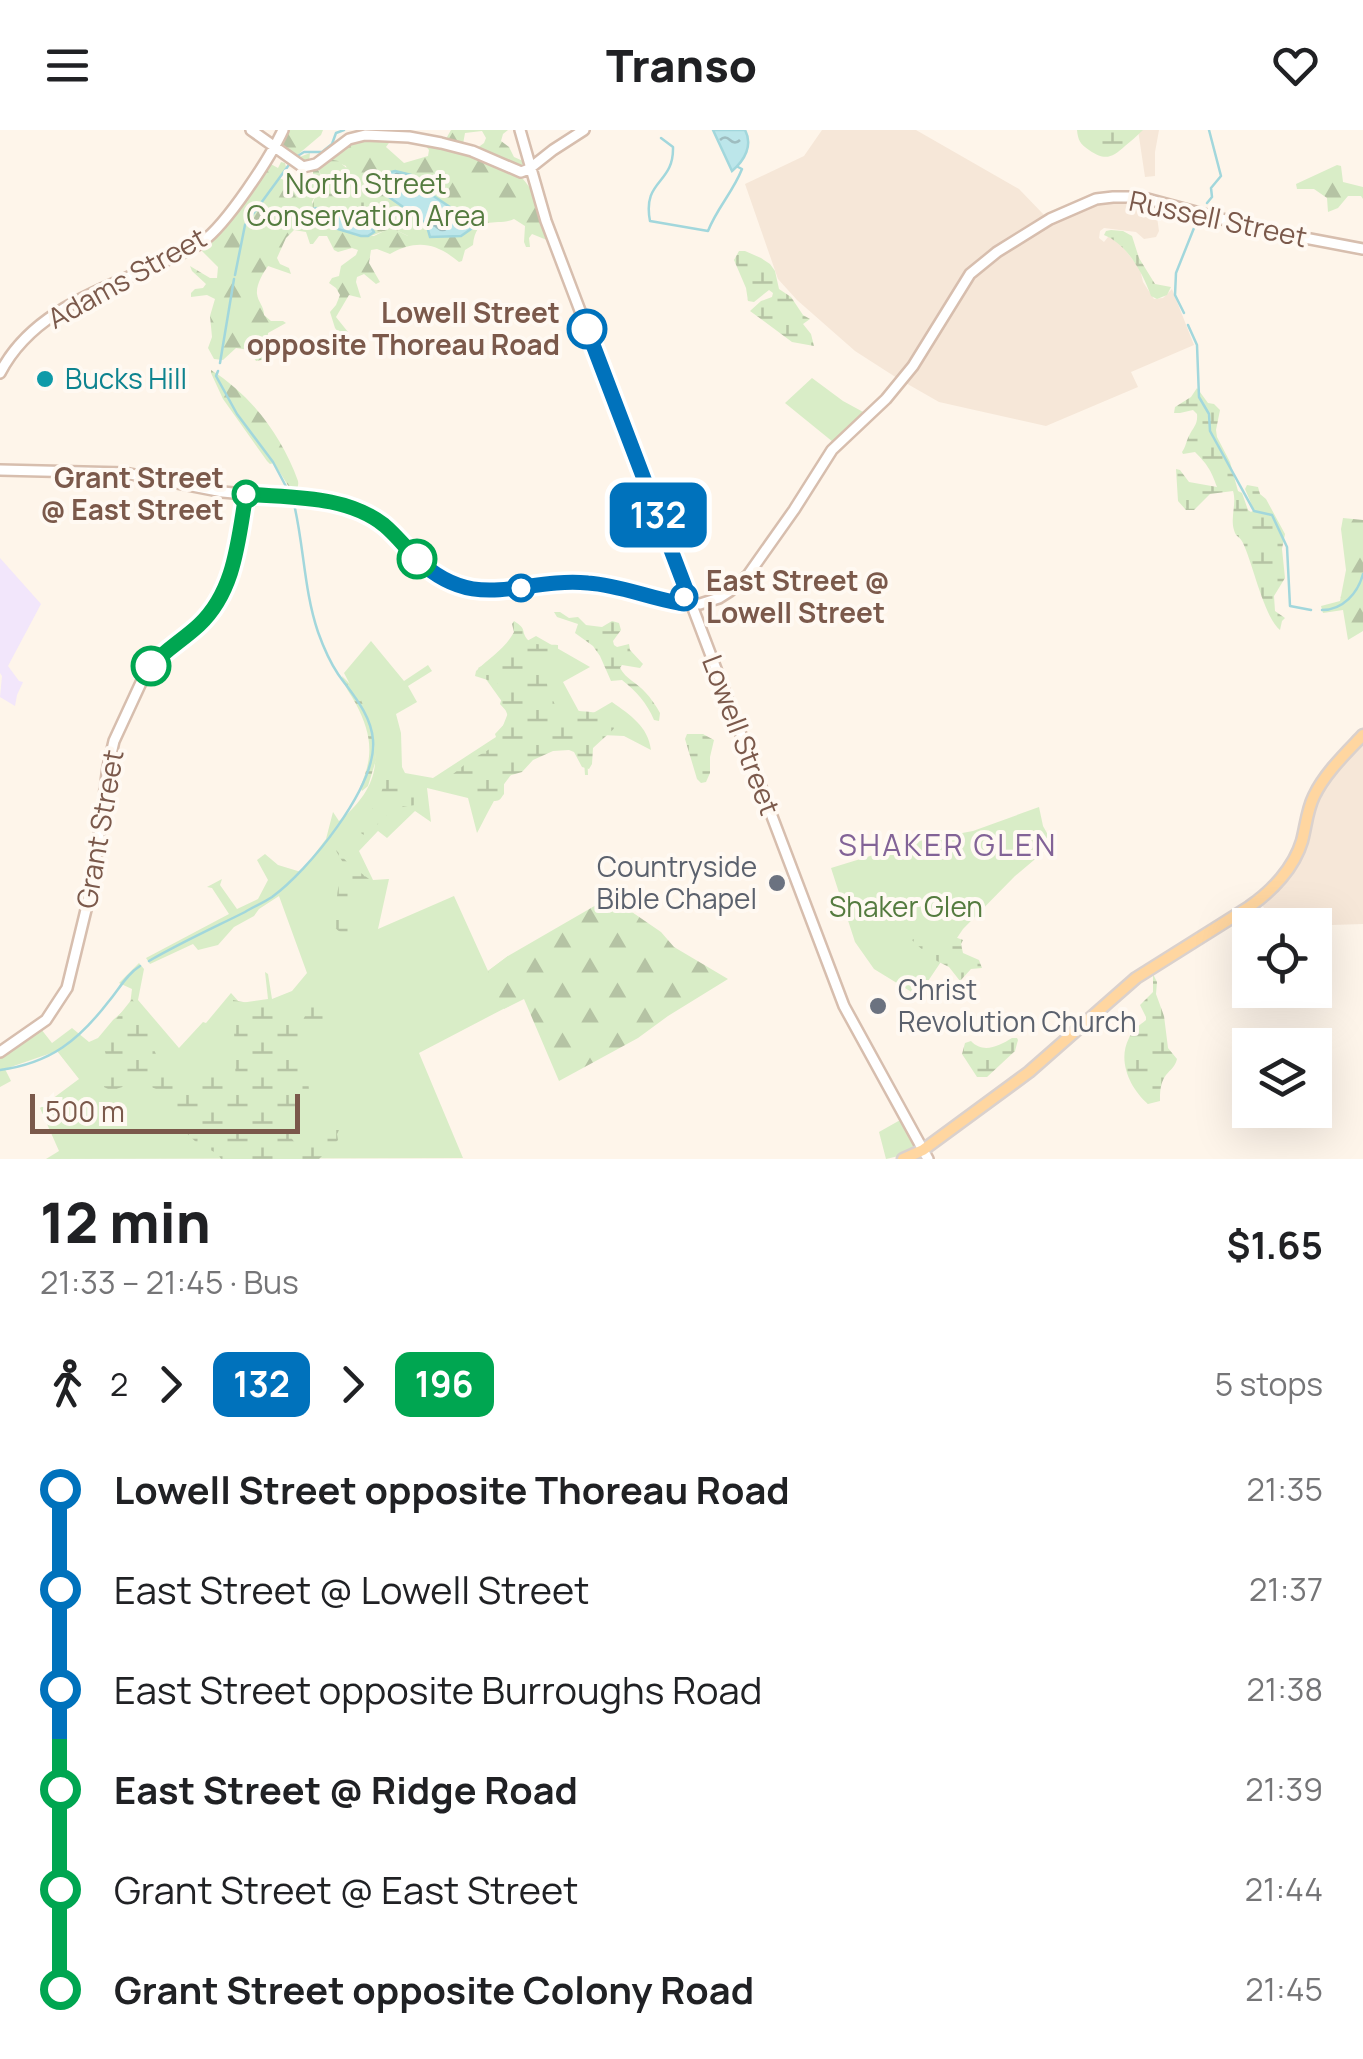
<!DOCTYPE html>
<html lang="en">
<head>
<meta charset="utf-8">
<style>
	:root { --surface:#fff; --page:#f6f6f6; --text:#202124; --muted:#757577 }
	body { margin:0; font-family:Manrope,sans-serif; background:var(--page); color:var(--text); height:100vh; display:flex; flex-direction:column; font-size:38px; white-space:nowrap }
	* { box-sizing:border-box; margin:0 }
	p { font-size:32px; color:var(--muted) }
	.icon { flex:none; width:55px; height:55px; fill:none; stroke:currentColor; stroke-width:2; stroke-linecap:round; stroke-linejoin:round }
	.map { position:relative; height:1029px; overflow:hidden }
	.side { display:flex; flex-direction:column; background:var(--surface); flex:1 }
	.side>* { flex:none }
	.badge { padding:0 20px; border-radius:15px; font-size:35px; line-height:65px }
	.controls { position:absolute; left:1232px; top:778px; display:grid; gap:20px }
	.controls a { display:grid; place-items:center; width:100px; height:100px; border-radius:0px; background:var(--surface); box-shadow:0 10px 40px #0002; font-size:50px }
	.scale { position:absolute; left:30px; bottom:25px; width:270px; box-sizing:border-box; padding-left:10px; border:5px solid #7b594b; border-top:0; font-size:28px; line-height:35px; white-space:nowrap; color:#7b594b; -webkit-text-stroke:8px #fff9f2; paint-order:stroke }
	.map>.badge { position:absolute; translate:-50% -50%; box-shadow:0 0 0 5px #fff }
	.legs { display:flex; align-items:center; gap:15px; height:110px; padding:0 40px; font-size:32px }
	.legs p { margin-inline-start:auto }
	.summary { display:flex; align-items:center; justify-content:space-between; height:170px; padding:0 40px }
	h1 { font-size:55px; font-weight:800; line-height:75px }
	ul { padding:0 40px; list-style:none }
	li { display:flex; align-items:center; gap:35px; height:100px; font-size:38px }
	li i { display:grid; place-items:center; width:15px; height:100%; margin:0 12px; background:currentColor }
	li i::after { content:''; width:25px; height:25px; margin:-12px; border:8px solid; border-radius:50%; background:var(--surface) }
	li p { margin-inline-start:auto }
	li:first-child i { background:linear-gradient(#0000 50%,currentColor 0) }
	li:last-child i { background:linear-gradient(currentColor 50%,#0000 0) }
	header { display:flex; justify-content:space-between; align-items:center; height:130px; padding:0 40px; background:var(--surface); font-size:45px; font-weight:800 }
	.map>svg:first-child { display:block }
	.residential { fill:#f6e7d8 }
	.education { fill:#f2e6fb }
	.green { fill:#d9edc7 }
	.forest { fill:url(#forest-firs) }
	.wetland { fill:url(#wetland-marsh) }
	.water { fill:url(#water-ripples); stroke:#a2d7dc; stroke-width:2.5 }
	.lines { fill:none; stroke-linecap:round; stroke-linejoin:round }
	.stream { stroke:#a2d7dc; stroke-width:2.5 }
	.secondary-casing { stroke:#d7beae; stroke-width:14 }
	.primary-casing { stroke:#dad1cd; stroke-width:15 }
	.secondary { stroke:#fff; stroke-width:9 }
	.primary { stroke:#ffd6a0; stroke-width:10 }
	.line-1-casing { stroke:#fff; stroke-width:22 }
	.line-2-casing { stroke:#fff; stroke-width:22 }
	.line-1 { stroke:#0072bc; stroke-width:15 }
	.line-2 { stroke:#00a651; stroke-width:15 }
	.stop-1-dot { fill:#fff; stroke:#0072bc; stroke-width:5 }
	.culture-dot { fill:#0f9aa8; stroke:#fff9f2; stroke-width:4 }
	.stop-2-dot { fill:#fff; stroke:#00a651; stroke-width:5 }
	.worship-dot { fill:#6b7280; stroke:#fff9f2; stroke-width:4 }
	.labels { text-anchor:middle; stroke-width:8; stroke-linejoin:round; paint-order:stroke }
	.park-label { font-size:28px; fill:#547b3f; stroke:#fff9f2 }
	.street-label { font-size:28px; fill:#7b594b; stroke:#fff9f2 }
	.stop-label { font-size:28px; font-weight:bold; fill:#7b594b; stroke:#fff9f2; text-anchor:end }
	.culture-label { font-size:28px; fill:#0d838f; stroke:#fff9f2; text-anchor:start }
	.worship-label { font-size:28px; fill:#5b616d; stroke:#fff9f2; text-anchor:end }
	.neighbourhood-label { font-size:30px; letter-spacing:2.5px; fill:#826397; stroke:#fff9f2 }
</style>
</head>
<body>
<header><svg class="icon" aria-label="menu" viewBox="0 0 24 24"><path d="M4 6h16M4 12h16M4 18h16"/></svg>Transo<svg class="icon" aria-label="heart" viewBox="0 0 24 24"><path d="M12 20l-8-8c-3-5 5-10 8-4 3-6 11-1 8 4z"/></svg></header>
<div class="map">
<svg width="1363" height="1029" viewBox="0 0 1363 1029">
	<defs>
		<pattern id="forest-firs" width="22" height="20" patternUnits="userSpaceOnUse" patternTransform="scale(2.5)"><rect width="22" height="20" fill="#d9edc7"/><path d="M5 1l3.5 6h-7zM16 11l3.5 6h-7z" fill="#b5c3a4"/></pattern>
		<pattern id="wetland-marsh" width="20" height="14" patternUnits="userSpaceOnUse" patternTransform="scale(2.5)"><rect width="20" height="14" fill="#d9edc7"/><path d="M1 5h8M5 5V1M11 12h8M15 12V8" fill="none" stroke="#b5c3a4"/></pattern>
		<pattern id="water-ripples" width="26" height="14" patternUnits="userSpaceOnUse" patternTransform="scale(2.5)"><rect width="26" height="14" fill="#bce6ea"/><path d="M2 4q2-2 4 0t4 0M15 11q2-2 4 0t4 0" fill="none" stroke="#9ebdc0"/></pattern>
	</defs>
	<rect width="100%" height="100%" fill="#fef5ea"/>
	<path class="residential" d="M822 0H916L1019 59 1046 87 970 141 918 224 897 248 855 221 797 170 778 149 745 54 804 26Z
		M1138 0H1159L1155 22V46L1145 47Z
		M1111 70 1144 71 1157 87 1159 101 1156 107 1144 109 1136 102 1104 98 1100 101 1099 108 1104 112 1108 107 1115 108 1119 112 1140 139 1143 152 1154 169 1163 168 1172 159 1194 215 1131 242 1138 257 1046 296 939 272 904 252 974 146 1007 119 1049 92 1081 77Z
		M1363 612V794L1332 795 1287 779 1274 790 1261 774 1280 755 1314 675 1330 648Z"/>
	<path class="education" d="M0 428 41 474 8 536 19 551 23 552 17 565 15 576 0 567 2 546 0 543Z"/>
	<path class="green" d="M812 248 843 271 865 283 833 312 785 273Z
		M536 506 590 537 563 552 583 589 612 572C630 585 648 596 651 620L624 606 602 605 587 623 588 645H585L583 617C571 618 555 618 542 622 508 634 493 674 477 703L468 668 427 658 431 692 415 681 387 708 378 701 359 721 373 750 389 749 378 799 454 766 488 841 508 826 528 866 419 923 463 1028 46 1029 59 1021 40 978 79 949 57 921 5 939 11 951 0 957V927L41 899 52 913 72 898 89 912 98 908 113 890 130 875 132 859 119 853 139 833 144 839 138 870 179 918 203 892 206 893 231 863 240 873 268 869 265 842 268 844 272 869 292 861 307 843 279 766 259 779 254 786 234 797 218 815 198 820 193 814 150 834 146 828 229 784 212 758 207 757 222 749 220 755 237 779 258 769 268 750 257 730 265 724 278 735 301 742 326 709 333 682 339 691C399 642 373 599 344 543L371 511 404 551 428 535 432 541 408 556 417 572 396 584 401 603 402 637 405 643 433 648 496 607 495 604 509 589 503 573 478 538Z
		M1039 677 1043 696 1053 714 1015 746 963 799 918 866 874 839 855 812 831 738 919 711 973 701Z
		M902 989 916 1018 903 1025 886 1029 879 1002Z"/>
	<path class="forest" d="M287 0H323L321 5 295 27 297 28 310 23 309 32 303 34 281 16 280 13Z
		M451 0H508L503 4 501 11 509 17 514 27 523 31V35L514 36 476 19 484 13 486 8 482 1 465 3 463 14 448 11 447 7Z
		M359 8 391 10 386 17 404 33 428 26 429 20 424 14 467 22 522 48C537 63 542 90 547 110L532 104 529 108 530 117H526L524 112 525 96 514 89C498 97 476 83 473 115L465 120 462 131 459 132C436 113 417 109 390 124L377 119 371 120 369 133 380 152 376 154 364 144 357 147 356 152 361 168 349 165 336 187 348 202V205L343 208 335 198 330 182 336 175 340 165 336 158 329 153 332 148 339 146 341 136 356 125 358 120 352 118 338 122 334 120 327 106H319L313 114H310L306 102 294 100 286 108 277 128 280 134 289 138 291 144 268 136C263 143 256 155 257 164 258 172 264 176 264 185L271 191H283L286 193 268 203 266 229 256 231 249 220 236 218 223 230 214 229 208 218 212 207 210 186 215 169 207 165 191 167V163L195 159 203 158 206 154 192 141 190 136 210 148H217L218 137 202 121 203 115 269 33 278 38 281 32 285 33 286 37 279 48 301 57 308 55 313 46V38H317L326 55 317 62 312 72 314 77 310 80 311 86 321 94 340 98 357 106H374L388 99 389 92H393L394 99 408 106H461L468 89C453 82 439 72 427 61 403 39 402 37 369 47L366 52 357 57 343 51 332 44 333 40 339 38 347 41 346 36 329 29 343 15Z
		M1337 35 1341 36 1343 52 1363 57V69L1361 66H1348L1338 78 1328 82 1327 68 1314 59H1297L1296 54Z
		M211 240C251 265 282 306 298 351 299 356 297 360 292 362L274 333 270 334 267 331 223 269 211 243Z
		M1343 388 1363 390V501L1348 510 1343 480 1323 483 1321 476 1340 471 1346 440 1341 399Z
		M610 767 661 802 674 817 728 849 668 886 638 908 559 951 524 869 504 879 488 841 508 826Z"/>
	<path class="wetland" d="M1077 0H1143C1137 6 1131 11 1125 16 1112 28 1105 31 1089 20 1080 14 1078 10 1077 0Z
		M329 29 338 31 349 40H333L332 44 335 46 357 57 366 51 426 93 430 107 408 106 394 99 393 93 389 92 387 100 368 107 366 106 371 105 374 98C358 84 332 84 313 78 311 67 320 64 326 55L317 37Z
		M1111 100 1123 101 1132 106 1139 128 1155 154 1171 157 1167 165 1157 169 1151 166C1143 143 1127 114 1104 105L1106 101Z
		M739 121H745L761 128 770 134 775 141 779 159 791 167 803 185 810 189 803 194 811 204 814 216 792 212 750 181 761 171 772 167 773 163 769 160 754 172 748 171 746 158 734 130Z
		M1197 258 1208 273 1214 274 1220 280 1216 300 1217 307 1230 332 1238 361 1242 363 1248 380 1251 382 1254 380 1245 359 1247 355 1258 357 1260 364 1266 369 1285 404 1282 419 1285 448 1274 466 1275 481 1285 488 1282 491 1280 500C1264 487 1253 434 1243 413 1239 405 1236 408 1234 400 1230 387 1237 374 1233 361L1210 364 1194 380H1186L1178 371 1176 339 1180 340 1189 352 1217 357C1211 340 1207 334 1195 322L1183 324 1182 322C1186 317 1186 311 1189 306 1193 297 1198 295 1197 284L1193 280 1180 283H1174L1175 277 1191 267Z
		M554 482H560L569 488 578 487 586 495 602 497 612 491 619 493 621 500 613 511 614 515 617 517 629 514 630 520 643 534 640 538 622 535 620 538C626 549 637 553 645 562 651 568 656 576 660 583L659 591 654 590C647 573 636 561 622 550L611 551 600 526 593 516 575 503 578 494 557 487Z
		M514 491C527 499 521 501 527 509 533 517 549 514 558 515V519L553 521 543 536 548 558 555 575C576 585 594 578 616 588L618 595 593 618 592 634 589 639 582 637 574 622 569 620 553 621 533 630 522 642 508 646 504 651V664C502 666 501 669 499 670 489 675 459 660 449 657L447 649 469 631 495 616 508 583 500 574 504 561 497 553 475 546 476 541C489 528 505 519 514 502L512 494Z
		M342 546 357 561 373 598 376 630 368 656 362 661 360 657C374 626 372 605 356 574 351 564 344 557 342 546Z
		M687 604H703L714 610 710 627V643L706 652 701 653 697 649 685 609Z
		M390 644 421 649 426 665 427 675C402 674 385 679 373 702L364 705 359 702 366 685 378 673 386 647Z
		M335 719 350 735 380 757 377 761 366 756 362 758 350 778 355 794 354 800C347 805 339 804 334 796 337 787 336 762 339 756 341 752 349 749 352 748Z
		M941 802 963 810 961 814 963 823 979 830 982 838 971 839 960 851 949 837 931 828 912 810 921 805 929 806Z
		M1153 844 1157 852 1156 864 1164 886 1168 918 1177 929C1175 937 1171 939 1166 945 1160 953 1160 962 1160 971L1148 974C1130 958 1117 931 1129 908 1132 900 1140 895 1146 890V887L1140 875 1153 862Z
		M315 857 320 860 314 878 320 881 326 875 328 878 325 889 307 905 300 921 308 948 310 974C288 986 277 991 296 1014 307 1012 313 1004 324 1001L326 995 333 989 342 992V995L337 1004 338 1010 319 1029H221L218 1024 197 1013 175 992 171 987V972C156 952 133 951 112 961L104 957 107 929 103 914 105 903 132 869C154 899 151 940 184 963L187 962 186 943H197L203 939 212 943 234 962 236 959 233 870 290 881 295 891 302 892 310 876 312 859Z
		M1012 908H1017L1018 910 1015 921 987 947H977L962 924 965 913 971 911C983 924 999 916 1012 908Z"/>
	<path class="water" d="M713 0H745C753 15 745 30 732 41Z
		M395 41 411 45 429 63 468 89 471 99 461 106 430 107 426 93 366 51 369 47Z
		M316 78C334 89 364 82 374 102L368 106H361L321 94 310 84V80Z"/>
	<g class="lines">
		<path class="stream" d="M661 8 673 17C674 55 642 49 650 91L708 101C717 78 733 62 742 39L738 37
			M296 27 304 22H322L332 14 336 3 344 0
			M1207 73 1212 67 1211 58 1221 46 1209 0
			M235 145 245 95 291 32
			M1184 183 1175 165 1176 143 1198 88
			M1188 195 1197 215 1199 267 1209 284 1210 301 1254 381 1272 385 1287 417 1290 476 1311 480
			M220 233 234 149
			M218 241 216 246 237 284 273 332 290 364
			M1322 480C1343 480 1358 463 1363 444
			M149 831C180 813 213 798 245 782 253 777 263 773 272 767 308 741 377 657 373 610 371 584 352 564 338 544 330 532 323 516 318 502 304 461 304 416 294 374
			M0 940C51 933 79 910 109 871 119 859 127 844 140 836"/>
		<g class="secondary-casing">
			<path id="secondary" d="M251 0 303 37 316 34 349 9 365 5 409 7 441 13 472 21 521 42 529 39 553 20 584 0
				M520 0 546 91 844 876 928 1029
				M0 243C31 183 96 162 154 136 170 128 188 122 202 112 227 94 270 28 283 0
				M0 340 125 343 223 362 338 373 370 386 384 395 427 439 446 451 467 459 497 461 584 452 625 458 676 473 700 474 719 468 730 461 748 445 794 380 832 320 886 269 913 236 970 144 997 122 1050 89 1096 69 1113 67H1140L1263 100 1363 119
				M0 922 46 890 67 858 93 751 108 637 114 611 145 544 158 528 200 494 221 468 235 428 246 364"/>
		</g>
		<g class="primary-casing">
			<path id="primary" d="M903 1029 923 1020 1029 942 1136 848 1249 777C1272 761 1294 738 1302 711 1306 696 1307 680 1314 666 1325 643 1346 623 1363 605"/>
		</g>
		<use href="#secondary" class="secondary"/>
		<use href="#primary" class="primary"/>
	</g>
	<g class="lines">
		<g class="line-1-casing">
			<path id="line-1" d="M417 429C476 485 520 447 588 453 620 455 648 468 679 473L687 462 587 199"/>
		</g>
		<g class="line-2-casing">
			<path id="line-2" d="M151 536C165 520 183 510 199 495 235 461 238 411 246 364 292 368 346 365 384 395 396 405 406 418 417 429"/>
		</g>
		<use href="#line-1" class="line-1"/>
		<use href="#line-2" class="line-2"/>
	</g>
	<g class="stop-1-dot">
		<circle cx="587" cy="199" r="18"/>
		<circle cx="521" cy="458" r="12"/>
		<circle cx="684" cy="467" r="12"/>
	</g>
	<circle class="culture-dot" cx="45" cy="249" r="10"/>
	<g class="stop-2-dot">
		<circle cx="246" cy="364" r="12"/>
		<circle cx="417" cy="429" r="18"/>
		<circle cx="151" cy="536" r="18"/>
	</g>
	<g class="worship-dot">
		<circle cx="777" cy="753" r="10"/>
		<circle cx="878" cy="876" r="10"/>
	</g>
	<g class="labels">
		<g class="park-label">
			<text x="366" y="64">North Street<tspan x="366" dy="32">Conservation Area</tspan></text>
			<text x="906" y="787">Shaker Glen</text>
		</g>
		<g class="street-label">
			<text transform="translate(1218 89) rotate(12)" y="10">Russell Street</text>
			<text transform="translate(127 148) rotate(-29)" y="10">Adams Street</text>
			<text transform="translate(741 605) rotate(69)" y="10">Lowell Street</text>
			<text transform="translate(100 699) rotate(-80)" y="10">Grant Street</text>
		</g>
		<g class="stop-label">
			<text x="560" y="193">Lowell Street<tspan x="560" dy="32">opposite Thoreau Road</tspan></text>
			<text x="224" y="358">Grant Street<tspan x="224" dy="32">@ East Street</tspan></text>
			<text x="706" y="461" text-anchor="start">East Street @<tspan x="706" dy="32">Lowell Street</tspan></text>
		</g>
		<g class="culture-label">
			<text x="65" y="259">Bucks Hill</text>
		</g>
		<g class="worship-label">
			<text x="757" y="747">Countryside<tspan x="757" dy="32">Bible Chapel</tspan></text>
			<text x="898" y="870" text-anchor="start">Christ<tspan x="898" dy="32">Revolution Church</tspan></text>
		</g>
		<g class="neighbourhood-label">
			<text x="948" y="726">SHAKER GLEN</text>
		</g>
	</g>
</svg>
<div class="controls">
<a><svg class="icon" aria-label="locate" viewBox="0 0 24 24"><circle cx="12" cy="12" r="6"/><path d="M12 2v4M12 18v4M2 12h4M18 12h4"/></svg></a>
<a><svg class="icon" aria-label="layers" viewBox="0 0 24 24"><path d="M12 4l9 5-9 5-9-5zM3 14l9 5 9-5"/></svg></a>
</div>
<div class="scale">500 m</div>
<b class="badge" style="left:658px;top:385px;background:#0072bc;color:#fff">132</b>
</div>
<section class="side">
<div class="summary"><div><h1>12 min</h1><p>21:33 – 21:45 · Bus</p></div><b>$1.65</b></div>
<div class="legs"><svg class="icon" aria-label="walk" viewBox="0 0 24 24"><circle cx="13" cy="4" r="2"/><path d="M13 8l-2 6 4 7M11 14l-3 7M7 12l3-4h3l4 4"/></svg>2<svg class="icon" aria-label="forward" viewBox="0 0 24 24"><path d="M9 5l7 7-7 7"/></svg><b class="badge" style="background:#0072bc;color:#fff">132</b><svg class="icon" aria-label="forward" viewBox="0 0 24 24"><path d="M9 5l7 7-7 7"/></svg><b class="badge" style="background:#00a651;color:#fff">196</b><p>5 stops</p></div>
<ul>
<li><i style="color:#0072bc"></i><b>Lowell Street opposite Thoreau Road</b><p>21:35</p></li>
<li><i style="color:#0072bc"></i><span>East Street @ Lowell Street</span><p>21:37</p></li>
<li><i style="color:#0072bc"></i><span>East Street opposite Burroughs Road</span><p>21:38</p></li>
<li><i style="color:#00a651"></i><b>East Street @ Ridge Road</b><p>21:39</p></li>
<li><i style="color:#00a651"></i><span>Grant Street @ East Street</span><p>21:44</p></li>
<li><i style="color:#00a651"></i><b>Grant Street opposite Colony Road</b><p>21:45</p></li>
</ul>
</section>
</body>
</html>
